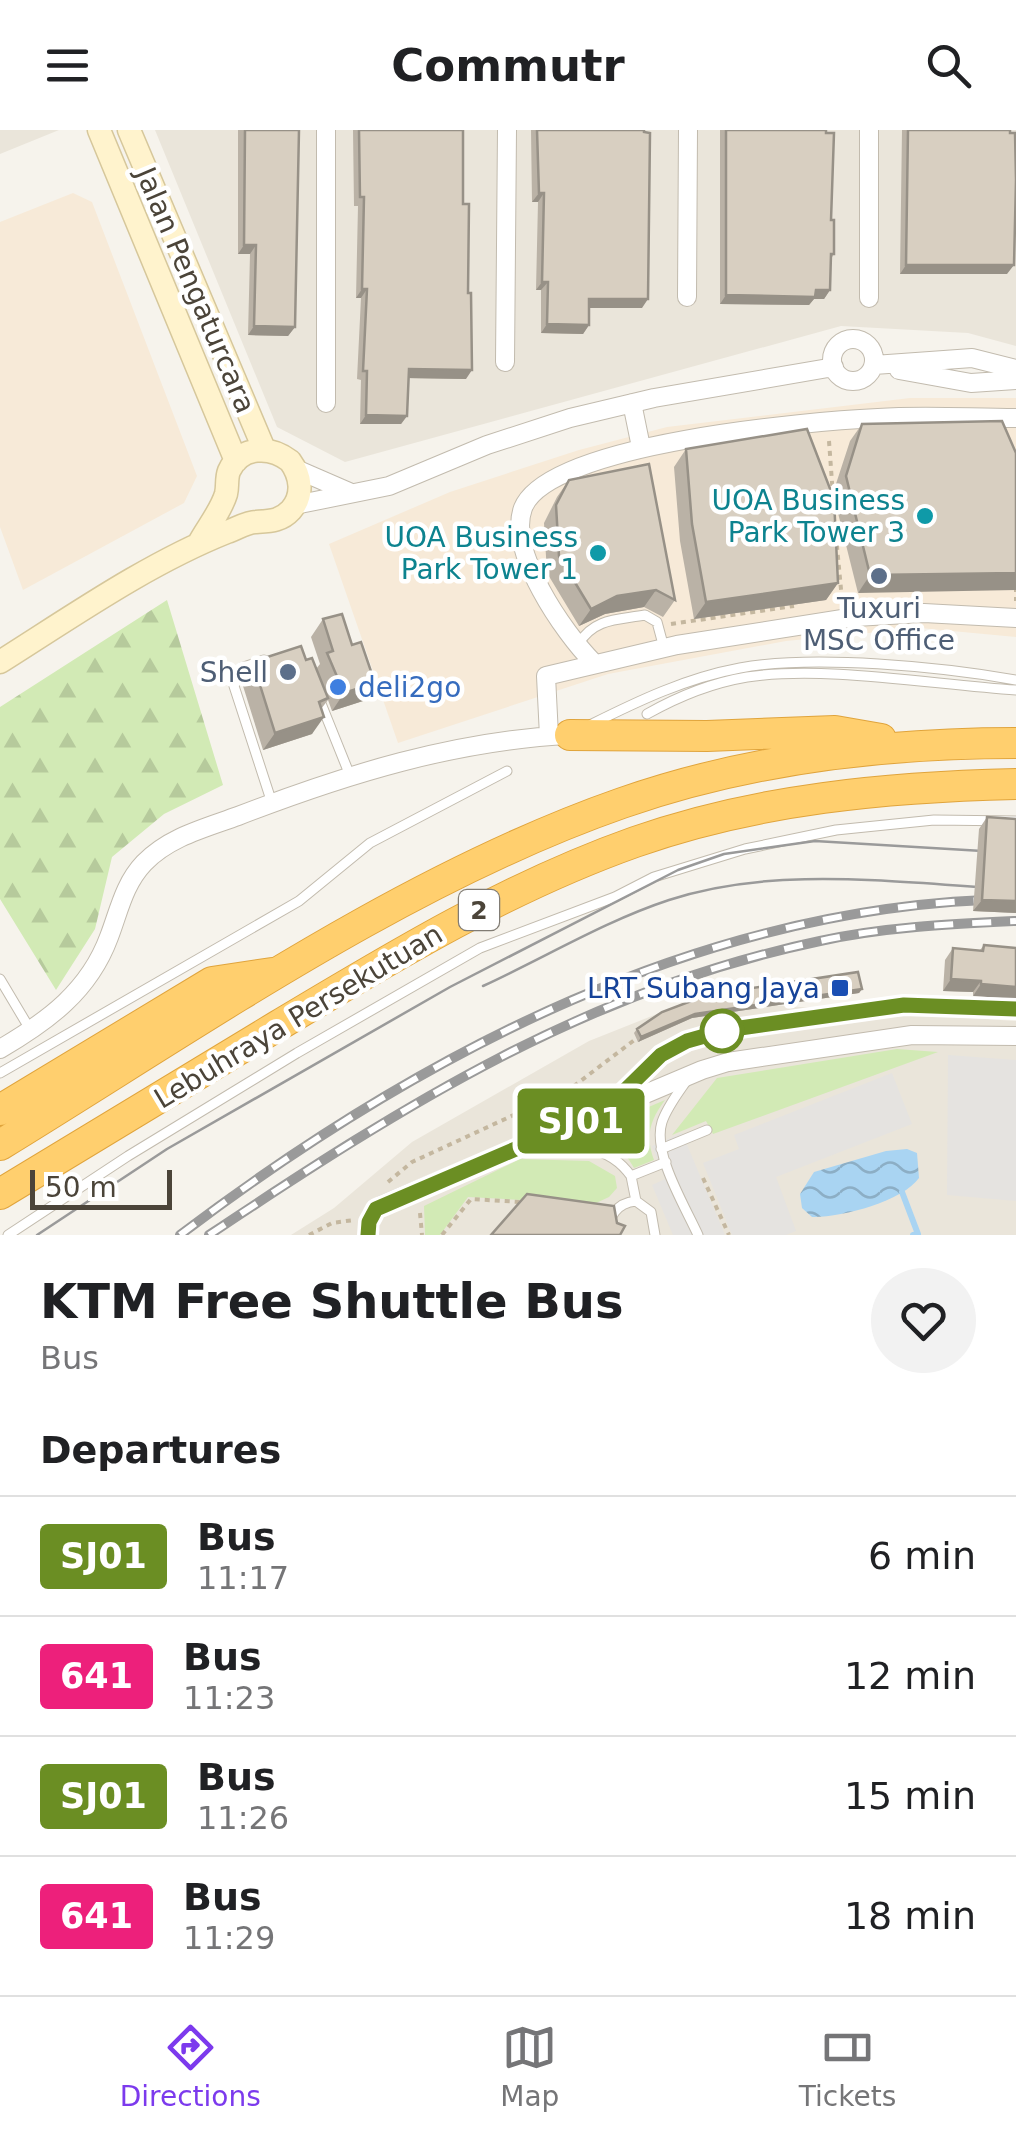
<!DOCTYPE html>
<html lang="en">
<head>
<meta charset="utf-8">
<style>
	:root { --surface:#fff; --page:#f2f2f2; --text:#202124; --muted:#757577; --line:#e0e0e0; --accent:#7c3aed }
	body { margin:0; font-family:"DejaVu Sans",sans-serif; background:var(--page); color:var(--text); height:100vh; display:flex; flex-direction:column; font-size:38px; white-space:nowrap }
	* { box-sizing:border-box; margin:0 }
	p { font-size:32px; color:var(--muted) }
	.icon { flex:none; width:55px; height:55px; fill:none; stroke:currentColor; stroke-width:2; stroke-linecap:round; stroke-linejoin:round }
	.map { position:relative; height:1105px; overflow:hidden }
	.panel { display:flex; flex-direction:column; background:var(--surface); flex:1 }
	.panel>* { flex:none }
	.badge { padding:0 20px; border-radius:8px; font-size:35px; line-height:65px }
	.scale { position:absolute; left:30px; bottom:25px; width:142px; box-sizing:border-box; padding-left:10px; border:5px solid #4b4439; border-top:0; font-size:28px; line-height:35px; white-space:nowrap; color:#4b4439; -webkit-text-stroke:8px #fff; paint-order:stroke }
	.map>.badge { position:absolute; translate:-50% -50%; box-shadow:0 0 0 5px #fff }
	h2 { padding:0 40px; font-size:38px; line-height:90px }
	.round { display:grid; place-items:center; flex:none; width:105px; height:105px; border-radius:52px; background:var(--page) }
	.summary { display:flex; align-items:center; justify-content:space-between; height:170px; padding:0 40px }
	h1 { font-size:48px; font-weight:600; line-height:75px }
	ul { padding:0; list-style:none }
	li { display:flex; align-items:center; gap:30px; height:120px; padding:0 40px; border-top:2px solid var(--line) }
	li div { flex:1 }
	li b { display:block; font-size:38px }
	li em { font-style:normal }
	li .badge { min-width:110px; font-weight:700; text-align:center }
	header { display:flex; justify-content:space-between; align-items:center; height:130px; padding:0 40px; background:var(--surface); font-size:45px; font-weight:600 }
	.dock { display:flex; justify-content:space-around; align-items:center; height:140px; border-top:2px solid var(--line); background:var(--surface); font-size:28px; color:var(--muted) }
	.dock a { display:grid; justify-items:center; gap:5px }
	.dock .current { color:var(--accent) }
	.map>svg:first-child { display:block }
	.residential { fill:#eae5da }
	.commercial { fill:#f7ead8 }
	.grass { fill:#d2eab5 }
	.forest { fill:url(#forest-firs) }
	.parking { fill:#e5e3e0 }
	.water { fill:url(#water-waves) }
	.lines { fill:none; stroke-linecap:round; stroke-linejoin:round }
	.stream { stroke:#a9d4f2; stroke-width:6 }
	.lane-casing { stroke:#c2bbae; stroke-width:11 }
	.street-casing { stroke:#c2bbae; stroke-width:20 }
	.secondary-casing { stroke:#d6c79b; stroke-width:25 }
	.highway-casing { stroke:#e0a43c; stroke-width:32 }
	.path { stroke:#c4b79f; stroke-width:4; stroke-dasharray:5 5; stroke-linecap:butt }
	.lane { stroke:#fff; stroke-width:9 }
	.street { stroke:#fff; stroke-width:18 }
	.secondary { stroke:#fff3cd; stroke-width:22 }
	.highway { stroke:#ffcf6e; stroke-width:30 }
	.tram { stroke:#9a9a9a; stroke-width:2.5 }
	.rail-casing { stroke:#9a9a9a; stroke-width:10 }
	.rail { stroke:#fff; stroke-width:6; stroke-dasharray:19; stroke-linecap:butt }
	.wall { fill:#bab2a6 }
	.shaded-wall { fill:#979187 }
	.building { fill:#d8cfc1; stroke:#979187; stroke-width:2.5 }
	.line-casing { stroke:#fff; stroke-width:22 }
	.line { stroke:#6b8e23; stroke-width:15 }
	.culture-dot { fill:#0f9aa8; stroke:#fff; stroke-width:4 }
	.service-dot { fill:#5c6f8a; stroke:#fff; stroke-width:4 }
	.shop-dot { fill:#3f7fe0; stroke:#fff; stroke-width:4 }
	.transit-dot { fill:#1a4fb4; stroke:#fff; stroke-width:4 }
	.stop-dot { fill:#fff; stroke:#6b8e23; stroke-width:5 }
	.labels { text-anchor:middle; stroke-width:9; stroke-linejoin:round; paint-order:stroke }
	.shield { fill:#fff; stroke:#817c74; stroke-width:2.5 }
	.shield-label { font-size:25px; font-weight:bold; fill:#4b4439 }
	.street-label { font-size:28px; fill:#4b4439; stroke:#fff }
	.culture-label { font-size:28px; fill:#0d838f; stroke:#fff; text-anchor:end }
	.service-label { font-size:28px; fill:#4e5e75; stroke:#fff }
	.shop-label { font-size:28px; fill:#366cbe; stroke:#fff; text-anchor:start }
	.transit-label { font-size:28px; fill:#164399; stroke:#fff; text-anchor:end }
</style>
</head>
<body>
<header><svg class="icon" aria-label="menu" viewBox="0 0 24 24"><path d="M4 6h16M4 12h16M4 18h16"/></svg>Commutr<svg class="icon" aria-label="search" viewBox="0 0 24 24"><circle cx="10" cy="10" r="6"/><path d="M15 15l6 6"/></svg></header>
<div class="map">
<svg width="1016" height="1105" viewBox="0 0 1016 1105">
	<defs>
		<pattern id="forest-firs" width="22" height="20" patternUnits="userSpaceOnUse" patternTransform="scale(2.5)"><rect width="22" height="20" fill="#d2eab5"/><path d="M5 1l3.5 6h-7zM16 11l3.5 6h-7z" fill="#b6ca9c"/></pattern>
		<pattern id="water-waves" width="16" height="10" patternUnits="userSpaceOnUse" patternTransform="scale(2.5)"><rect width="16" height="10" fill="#a9d4f2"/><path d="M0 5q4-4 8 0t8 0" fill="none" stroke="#8caec5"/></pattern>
	</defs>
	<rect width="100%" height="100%" fill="#f6f3ec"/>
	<path class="residential" d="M0 0H59L0 24Z
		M155 0H1016V216L968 203 841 196 345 332 277 297Z
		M692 870 1016 891V1105H291L334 1078 412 1012 589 911Z"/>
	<path class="commercial" d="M73 63 92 72 197 346 184 373 23 460 0 397V92Z
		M910 268H1016V507L920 498 786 511 608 544 398 613 329 414 450 362 579 320 667 297Z"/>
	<path class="grass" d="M897 919 938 922 713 1004 706 991 672 1005 717 948Z
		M665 970C650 990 645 1006 654 1030L634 1038C621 1013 603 1007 576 1008Z
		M520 1029 589 1031 615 1046 617 1058 609 1067 594 1074 468 1067 440 1105H425L424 1076Z"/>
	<path class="forest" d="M167 470 223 655 164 684 112 727 95 799 56 860 0 769V577Z"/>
	<path class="parking" d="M948 925 1016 930V1071L947 1065Z
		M892 943 912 994 776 1047 796 1101 786 1105H732L703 1033 739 1019 734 1005Z
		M682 1003 725 1105H673L652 1055 665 1049 652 1016Z"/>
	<path class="water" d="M907 1019 917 1023 919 1048C903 1071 840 1088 812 1087L802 1078 800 1064 814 1042 886 1021Z"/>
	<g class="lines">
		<path class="stream" d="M902 1062 918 1104 913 1105"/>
		<g class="lane-casing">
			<path id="lane" d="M579 513C595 488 617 490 645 485L657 492 664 518
				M264 530 241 538 234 556 272 673
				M318 566 351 648
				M647 584C679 566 711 553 747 547 825 535 935 555 1016 560
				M590 595C638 571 686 548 740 538 813 524 943 537 1016 550
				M0 849 31 901
				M0 943 299 771 370 713 507 641
				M687 950C678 963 667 977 662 992 652 1023 685 1076 698 1105
				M611 974 661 925 687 911 726 900 903 875 1016 879
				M534 1018C572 1016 607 1012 631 1046
				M661 1019 707 1000
				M636 1071 631 1046 666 1032
				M8 1105 128 1026 297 923 480 818 615 767 654 747 745 719 836 700 934 690 1016 691
				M612 1105C606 1087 617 1073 636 1071L651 1082 655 1105"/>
		</g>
		<g class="street-casing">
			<path id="street" d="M326 0V273
				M869 0V168
				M687 167 688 0
				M832 230a21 21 0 1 1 42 0a21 21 0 1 1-42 0Z
				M505 232 507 0
				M874 235 972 228 1016 239
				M899 240 971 253 1016 250
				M632 273 641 317
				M296 339 349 362
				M295 375 389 356 487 315 570 288 654 268 834 237
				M593 532C564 503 507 421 523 378 548 313 813 291 878 288 924 285 970 288 1016 288
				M549 606 546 546 677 515 855 487 924 483 1016 488
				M0 919C48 891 89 861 109 807 119 781 124 754 144 733 169 707 205 698 238 686 344 645 456 610 570 605
				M368 1105 371 1086 383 1075 702 940 728 932 912 905 1016 906"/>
		</g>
		<g class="secondary-casing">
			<path id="secondary" d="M99 0 236 331
				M129 0 264 319
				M0 532C73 486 147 434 227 402 236 399 247 392 256 392 270 391 281 391 291 380 304 365 301 346 290 331 271 316 241 315 229 341 226 349 228 356 226 364 221 381 207 398 199 413"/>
		</g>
		<g class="highway-casing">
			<path id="highway" d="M570 605 707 606 835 601 881 609
				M0 980 212 852 272 843
				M0 1015C196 895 404 749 622 673 748 629 883 613 1016 613
				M0 1064C93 1008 186 952 279 895 394 826 508 757 635 712 757 669 888 657 1016 654"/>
		</g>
		<path class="path" d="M829 311 833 366
			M835 395 842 470
			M1016 447V471
			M671 494 794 476
			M703 1048 729 1105
			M388 1052 412 1032 570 959 637 908
			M420 1083 422 1105
			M309 1105 332 1093 354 1090
			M442 1105 471 1069 520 1072"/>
		<use href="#lane" class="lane"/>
		<use href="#street" class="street"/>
		<use href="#secondary" class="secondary"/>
		<use href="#highway" class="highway"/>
		<path class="tram" d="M483 856C544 828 605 791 669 770 778 734 903 754 1016 759
			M37 1105 167 1019 450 857 678 740 724 724 815 711 1016 723"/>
		<g class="rail-casing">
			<path id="rail" d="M180 1105C422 922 706 773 1016 769
				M209 1105C404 975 586 860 820 811 883 797 951 794 1016 791"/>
		</g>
		<use href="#rail" class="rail"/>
	</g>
	<path class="wall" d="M238 0H299L295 197 288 206 248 205 250 124H238Z
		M353 0H463L466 249 409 248 407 286 401 294H360L361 250 357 249 361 168H356L358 76H354Z
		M531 0H644L642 178H589V195L583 204 541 203V160H536L538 72H532Z
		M720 0H826L834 124 831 129 830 160 824 169H814L809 175 720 174Z
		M902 0H1010L1007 144H900Z
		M1002 291 858 463 833 363 850 311 862 294Z
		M686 319 838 453 826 470 694 489 680 411 674 337Z
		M569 350 675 470 663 487 644 477 605 484 579 496 547 443 544 393 557 367Z
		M323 489 352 515 375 553 363 571 332 581 328 570 321 579 312 604 263 620 243 556 246 547 258 530 316 539 320 534 311 507Z
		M987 687 1016 689V783L973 781 979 699Z
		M984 815 1016 818 973 866V862L943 861 945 830 953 818 980 820Z
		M862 859 859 863 692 888 638 912 634 903 637 899 662 882Z"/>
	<path class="shaded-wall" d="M539 63H544L538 72H532Z
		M244 115H256L250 124H238Z
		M906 135H1014L1007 144H900Z
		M542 152H548L541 160H536Z
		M362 159H367L361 168H356Z
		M816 160H830L824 169H814L809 175 720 174 726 165Z
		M589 169H648L642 178H583Z
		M547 194 589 195 583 204 541 203Z
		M254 196 295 197 288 206 248 205Z
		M409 239 472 240 466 249 403 248Z
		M366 285 407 286 401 294H360Z
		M1016 443V460L858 463 870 445Z
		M838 453 826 470 694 489 706 472Z
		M656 460 644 477 605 484 579 496 591 479 617 466Z
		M375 553 363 571 332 581 344 563Z
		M324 587 312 604 263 620 275 603Z
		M982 770 1016 771V783L973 781Z
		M951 849 981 851 973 862 943 861Z
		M981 854 1016 857V869L973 866Z
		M862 859 859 863 692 888 638 912 641 907 695 884Z"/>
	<path class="building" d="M245 0H299L295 197 254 196 256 115H244Z
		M359 0H463V74H469L468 163H471L472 240 409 239 407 286 366 285 367 241H363L367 159H362L364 67H360Z
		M537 0H644V2L650 3 648 169H589V195L547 194 548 152H542L544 63H539Z
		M726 0H826V3H834L831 90H834V124H831L830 160H816L815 167 726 165Z
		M908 0H1010V3H1015L1016 50 1014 135H906Z
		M1002 291 1016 323V443L870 445 846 346 862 294Z
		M807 299 834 369 838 453 706 472 692 394 686 319Z
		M649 334 675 470 656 460 617 466 591 479 559 426 556 375 569 350Z
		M342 484 352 515 361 512 375 553 344 563 327 523 333 521 323 489Z
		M301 516 306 530 312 528 328 568 319 572 324 587 275 603 255 539 258 530Z
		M987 687 1016 689V771L982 770Z
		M984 815 1016 818V857L981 854V851L951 849 953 818 983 821Z
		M858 842 862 859 695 884 641 907 637 899 662 882 707 865Z
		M527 1064 614 1076 617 1093 625 1096 620 1105H491Z"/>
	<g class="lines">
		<g class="line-casing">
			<path id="line" d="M368 1105 369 1092 376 1079 604 981 661 925 687 911 726 900 904 875 1016 879"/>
		</g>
		<use href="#line" class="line"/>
	</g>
	<g class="culture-dot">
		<circle cx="925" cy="386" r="10"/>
		<circle cx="598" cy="423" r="10"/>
	</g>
	<g class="service-dot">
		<circle cx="879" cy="446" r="10"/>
		<circle cx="288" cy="542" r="10"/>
	</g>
	<circle class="shop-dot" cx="338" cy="557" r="10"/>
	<rect class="transit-dot" x="830" y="848" width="20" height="20" rx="5"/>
	<circle class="stop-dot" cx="722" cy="901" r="20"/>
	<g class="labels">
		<rect class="shield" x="459" y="760" width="40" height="40" rx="8"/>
		<g class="shield-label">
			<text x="479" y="789">2</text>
		</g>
		<g class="street-label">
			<text transform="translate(196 160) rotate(67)" y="10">Jalan Pengaturcara</text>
			<text transform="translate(298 886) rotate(-31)" y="10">Lebuhraya Persekutuan</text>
		</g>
		<g class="culture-label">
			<text x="905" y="380">UOA Business<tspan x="905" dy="32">Park Tower 3</tspan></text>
			<text x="578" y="417">UOA Business<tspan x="578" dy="32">Park Tower 1</tspan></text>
		</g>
		<g class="service-label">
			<text x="879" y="488">Tuxuri<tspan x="879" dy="32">MSC Office</tspan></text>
			<text x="268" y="552" text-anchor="end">Shell</text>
		</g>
		<g class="shop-label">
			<text x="358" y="567">deli2go</text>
		</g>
		<g class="transit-label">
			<text x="820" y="868">LRT Subang Jaya</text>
		</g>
	</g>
</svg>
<div class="scale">50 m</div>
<b class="badge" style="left:581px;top:991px;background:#6b8e23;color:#fff">SJ01</b>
</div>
<section class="panel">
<div class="summary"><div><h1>KTM Free Shuttle Bus</h1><p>Bus</p></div><a class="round"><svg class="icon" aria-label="heart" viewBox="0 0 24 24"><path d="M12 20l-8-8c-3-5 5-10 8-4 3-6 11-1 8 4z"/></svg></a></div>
<h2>Departures</h2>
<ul>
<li><span class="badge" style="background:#6b8e23;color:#fff">SJ01</span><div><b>Bus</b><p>11:17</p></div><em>6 min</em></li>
<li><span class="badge" style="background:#ed207b;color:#fff">641</span><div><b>Bus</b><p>11:23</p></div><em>12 min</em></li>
<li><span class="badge" style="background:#6b8e23;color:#fff">SJ01</span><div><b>Bus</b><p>11:26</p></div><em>15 min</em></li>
<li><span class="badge" style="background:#ed207b;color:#fff">641</span><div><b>Bus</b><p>11:29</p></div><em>18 min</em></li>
</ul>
</section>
<nav class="dock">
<a class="current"><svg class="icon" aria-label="directions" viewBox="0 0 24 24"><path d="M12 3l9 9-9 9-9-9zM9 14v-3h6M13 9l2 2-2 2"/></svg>Directions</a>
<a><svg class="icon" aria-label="map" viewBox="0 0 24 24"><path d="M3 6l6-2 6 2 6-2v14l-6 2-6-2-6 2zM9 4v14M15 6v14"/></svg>Map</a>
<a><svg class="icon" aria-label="tickets" viewBox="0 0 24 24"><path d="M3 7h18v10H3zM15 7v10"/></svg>Tickets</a>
</nav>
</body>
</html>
